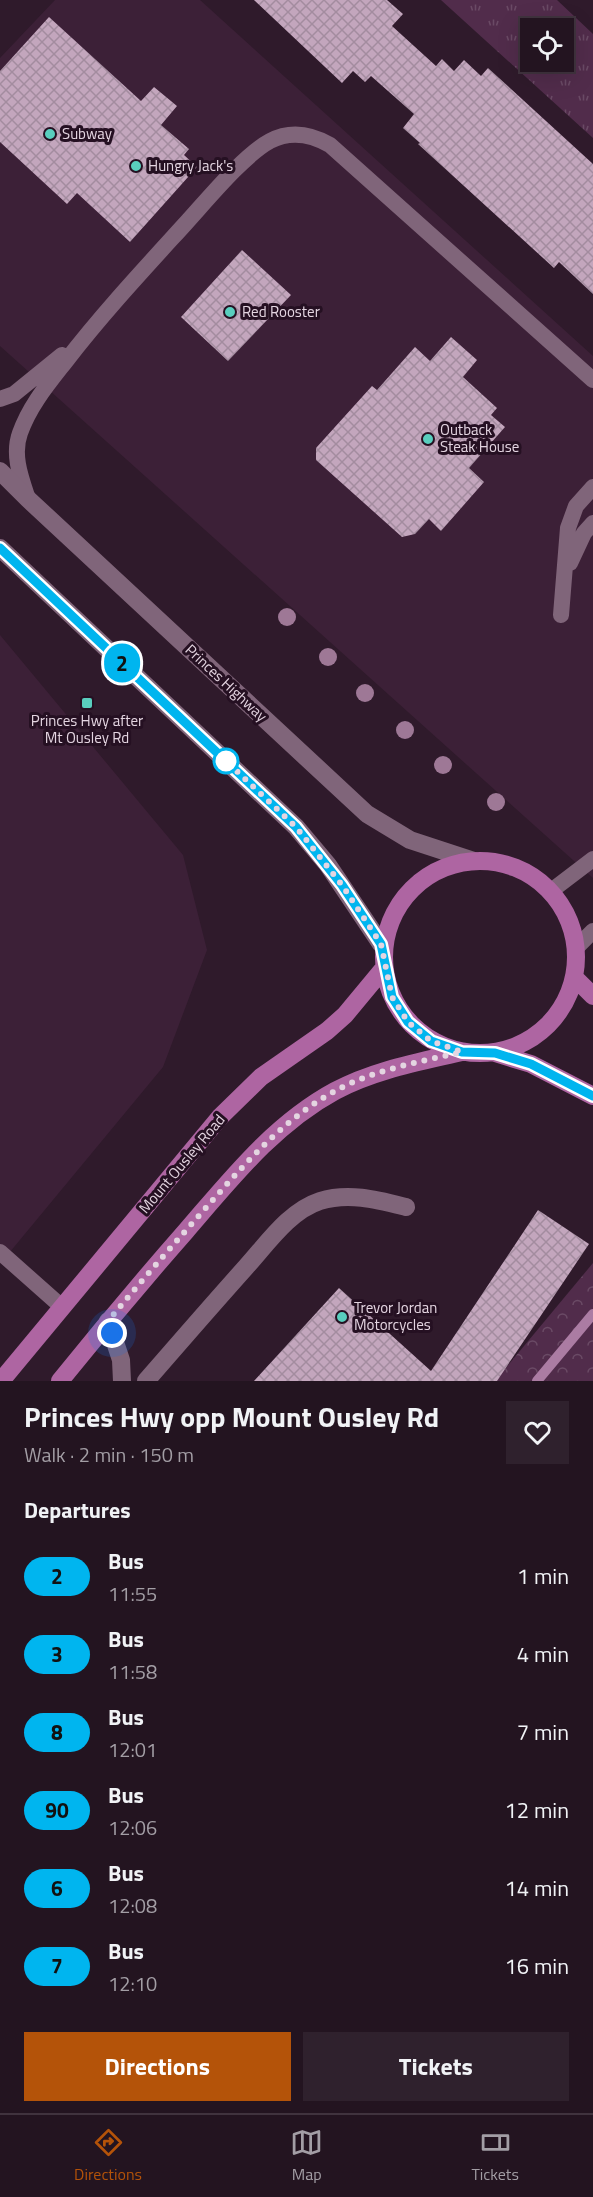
<!DOCTYPE html>
<html lang="en">
<head>
<meta charset="utf-8">
<style>
	:root { --surface:#231420; --page:#2f212d; --text:#f1f3f6; --muted:#a39ea5; --line:#40333e; --accent:#b45309 }
	body { margin:0; font-family:"Titillium Web",sans-serif; background:var(--page); color:var(--text); height:100vh; display:flex; flex-direction:column; font-size:22px; white-space:nowrap }
	* { box-sizing:border-box; margin:0 }
	p { font-size:20px; color:var(--muted) }
	.icon { flex:none; width:33px; height:33px; fill:none; stroke:currentColor; stroke-width:2; stroke-linecap:round; stroke-linejoin:round }
	.map { position:relative; height:1381px; overflow:hidden }
	.drawer { display:flex; flex-direction:column; background:var(--surface); flex:1 }
	.drawer>* { flex:none }
	.badge { padding:0 12px; border-radius:20px; font-size:21px; line-height:39px }
	.tools { position:absolute; left:520px; top:18px; display:grid; gap:12px }
	.tools a { display:grid; place-items:center; width:54px; height:54px; border-radius:0px; background:var(--surface); box-shadow:0 6px 24px #0002,0 0 0 2px var(--line); font-size:30px }
	.you { position:absolute; width:30px; height:30px; margin:-15px; border:4px solid #fff; border-radius:50%; background:#1a73e8; box-shadow:0 0 0 9px #1a73e833 }
	.map>.badge { position:absolute; translate:-50% -50%; box-shadow:0 0 0 3px #fff }
	h2 { padding:0 24px; font-size:22px; line-height:54px }
	.round { display:grid; place-items:center; flex:none; width:63px; height:63px; border-radius:0px; background:var(--page) }
	.head { display:flex; align-items:center; justify-content:space-between; height:102px; padding:0 24px }
	h1 { font-size:28px; font-weight:700; line-height:45px }
	.cta { display:flex; gap:12px; margin-top:auto; padding:12px 24px }
	.cta a { flex:1; height:69px; border-radius:0px; background:var(--accent); color:#fff; font-size:24px; font-weight:700; line-height:69px; text-align:center }
	.cta a+a { background:var(--page); color:var(--text) }
	ul { padding:0; list-style:none }
	li { display:flex; align-items:center; gap:18px; height:78px; padding:0 24px }
	li div { flex:1 }
	li b { display:block; font-size:22px }
	li em { font-style:normal }
	li .badge { min-width:66px; font-weight:700; text-align:center }
	.menu { display:flex; justify-content:space-around; align-items:center; height:84px; border-top:2px solid var(--line); background:var(--surface); font-size:16px; color:var(--muted) }
	.menu a { display:grid; justify-items:center; gap:3px }
	.menu .active { color:var(--accent) }
	.map>svg:first-child { display:block }
	.built { fill:#3c2037 }
	.grass { fill:url(#grass-tufts); fill-rule:evenodd }
	.park { fill:url(#park-crowns) }
	.lines { fill:none; stroke-linecap:round; stroke-linejoin:round }
	.stream { stroke:#ab7ca3; stroke-width:10 }
	.building { fill:url(#building-cross-hatch) }
	.lane { stroke:#80657a; stroke-width:16 }
	.street { stroke:#80657a; stroke-width:18 }
	.secondary { stroke:#80657a; stroke-width:18 }
	.primary { stroke:#ae65a2; stroke-width:18 }
	.tree { fill:#9e7896 }
	.line-casing { stroke:#fff; stroke-width:14 }
	.line { stroke:#00b5ef; stroke-width:9 }
	.walk { stroke:#e4d5e1; stroke-width:6; stroke-dasharray:0 10.8 }
	.poi-dot { fill:#59cebe; stroke:#251022; stroke-width:2 }
	.stop-dot { fill:#fff; stroke:#00b5ef; stroke-width:3 }
	.labels { text-anchor:middle; stroke-width:6; stroke-linejoin:round; paint-order:stroke }
	.poi-label { font-size:15px; fill:#e4d5e1; stroke:#251022; text-anchor:start }
	.street-label { font-size:15px; fill:#e4d5e1; stroke:#251022 }
</style>
</head>
<body>
<div class="map">
<svg width="593" height="1381" viewBox="0 0 593 1381">
	<defs>
		<pattern id="grass-tufts" width="24" height="20" patternUnits="userSpaceOnUse" patternTransform="scale(1.5)"><rect width="24" height="20" fill="#512c4b"/><path d="M3 7l-1-3M5 7V3M7 7l1-3M15 17l-1-3M17 17v-4M19 17l1-3" fill="none" stroke="#6a4a65"/></pattern>
		<pattern id="park-crowns" width="20" height="18" patternUnits="userSpaceOnUse" patternTransform="scale(1.5)"><rect width="20" height="18" fill="#512c4b"/><path d="M2 6a3 3 0 1 1 6 0M12 15a3 3 0 1 1 6 0" fill="none" stroke="#6a4a65"/></pattern>
		<pattern id="building-cross-hatch" width="8" height="8" patternUnits="userSpaceOnUse" patternTransform="scale(1.5)"><rect width="8" height="8" fill="#c3a6bd"/><path d="M0 0l8 8M0 8l8-8" fill="none" stroke="#a38c9f"/></pattern>
	</defs>
	<rect width="100%" height="100%" fill="#2f1a2b"/>
	<path class="built" d="M55 0H200L593 356V878L0 346V58Z
		M0 635 183 855 207 950 163 1067 0 1264Z"/>
	<path class="grass" d="M441 0H557L593 34V138ZM531 28H564V62H531Z"/>
	<path class="park" d="M593 1263V1381H495Z"/>
	<g class="lines">
		<path class="stream" d="M537 1381 593 1314"/>
	</g>
	<path class="building" d="M254 0H387L403 14 392 26 436 66 442 59 454 71 464 60 481 76 488 68 593 164V294L559 262 554 268 418 144 420 143 403 128 414 114 371 76 365 82 353 71 342 83Z
		M49 17 141 101 154 87 177 106 161 125 189 149 184 155 197 167 130 242 77 193 67 204 0 142V71Z
		M242 250 291 295 228 361 181 317Z
		M451 337 477 360 463 377 497 408 491 415 505 427 469 468 484 482 441 531 429 519 415 534 402 537 316 460V448L372 386 377 390 415 347 430 361Z
		M538 1210 589 1244 497 1381H254L339 1288 431 1371Z"/>
	<g class="lines">
		<path class="lane" d="M0 399 14 394 62 355
			M28 499C21 478 12 455 20 433 30 405 48 384 66 361 103 313 145 268 186 223 207 200 244 155 270 141 291 130 311 134 330 145L593 380
			M570 563 584 533 593 523
			M561 615 568 528 576 506 593 487
			M551 891 593 859
			M576 948 593 931
			M0 1252 62 1307"/>
		<path class="street" d="M108 1321 121 1360 122 1381
			M146 1381C179 1343 212 1305 246 1267 267 1244 289 1211 320 1201 349 1192 378 1200 406 1207"/>
		<path class="secondary" d="M0 471 28 499 367 814 410 840 474 861
			M0 548 296 827 328 865 381 944"/>
		<path class="primary" d="M384 957a96 96 0 1 1 192 0a96 96 0 1 1-192 0Z
			M574 977 593 996
			M495 1053 531 1064 593 1096
			M1 1381 220 1117 261 1077 327 1031 345 1015 384 968
			M60 1381C101 1330 143 1280 186 1231 231 1179 274 1124 335 1091 374 1070 419 1062 462 1052"/>
	</g>
	<g class="tree">
		<circle cx="287" cy="617" r="9"/>
		<circle cx="328" cy="657" r="9"/>
		<circle cx="365" cy="693" r="9"/>
		<circle cx="405" cy="730" r="9"/>
		<circle cx="443" cy="765" r="9"/>
		<circle cx="496" cy="802" r="9"/>
	</g>
	<g class="lines">
		<g class="line-casing">
			<path id="line" d="M0 548 296 827 342 885 381 944 392 997 408 1022 431 1041 462 1052 495 1053 531 1064 593 1096"/>
		</g>
		<use href="#line" class="line"/>
		<path class="walk" d="M112 1333 108 1321C139 1284 171 1247 204 1210 243 1166 282 1120 335 1091 373 1070 419 1062 462 1052L431 1041 408 1022 392 997 381 944 342 885 296 827 226 761"/>
	</g>
	<g class="poi-dot">
		<circle cx="50" cy="134" r="6"/>
		<circle cx="136" cy="166" r="6"/>
		<circle cx="230" cy="312" r="6"/>
		<circle cx="428" cy="439" r="6"/>
		<rect x="81" y="697" width="12" height="12" rx="3"/>
		<circle cx="342" cy="1317" r="6"/>
	</g>
	<circle class="stop-dot" cx="226" cy="761" r="12"/>
	<g class="labels">
		<g class="poi-label">
			<text x="62" y="139">Subway</text>
			<text x="148" y="171">Hungry Jack's</text>
			<text x="242" y="317">Red Rooster</text>
			<text x="440" y="435">Outback<tspan x="440" dy="17">Steak House</tspan></text>
			<text x="87" y="726" text-anchor="middle">Princes Hwy after<tspan x="87" dy="17">Mt Ousley Rd</tspan></text>
			<text x="354" y="1313">Trevor Jordan<tspan x="354" dy="17">Motorcycles</tspan></text>
		</g>
		<g class="street-label">
			<text transform="translate(226 683) rotate(43)" y="5">Princes Highway</text>
			<text transform="translate(182 1164) rotate(-50)" y="5">Mount Ousley Road</text>
		</g>
	</g>
</svg>
<div class="tools">
<a><svg class="icon" aria-label="locate" viewBox="0 0 24 24"><circle cx="12" cy="12" r="6"/><path d="M12 2v4M12 18v4M2 12h4M18 12h4"/></svg></a>
</div>
<div class="you" style="left:112px;top:1333px"></div>
<b class="badge" style="left:122px;top:663px;background:#00b5ef;color:#111">2</b>
</div>
<section class="drawer">
<div class="head"><div><h1>Princes Hwy opp Mount Ousley Rd</h1><p>Walk · 2 min · 150 m</p></div><a class="round"><svg class="icon" aria-label="heart" viewBox="0 0 24 24"><path d="M12 20l-8-8c-3-5 5-10 8-4 3-6 11-1 8 4z"/></svg></a></div>
<h2>Departures</h2>
<ul>
<li><span class="badge" style="background:#00b5ef;color:#111">2</span><div><b>Bus</b><p>11:55</p></div><em>1 min</em></li>
<li><span class="badge" style="background:#00b5ef;color:#111">3</span><div><b>Bus</b><p>11:58</p></div><em>4 min</em></li>
<li><span class="badge" style="background:#00b5ef;color:#111">8</span><div><b>Bus</b><p>12:01</p></div><em>7 min</em></li>
<li><span class="badge" style="background:#00b5ef;color:#111">90</span><div><b>Bus</b><p>12:06</p></div><em>12 min</em></li>
<li><span class="badge" style="background:#00b5ef;color:#111">6</span><div><b>Bus</b><p>12:08</p></div><em>14 min</em></li>
<li><span class="badge" style="background:#00b5ef;color:#111">7</span><div><b>Bus</b><p>12:10</p></div><em>16 min</em></li>
</ul>
<div class="cta"><a>Directions</a><a>Tickets</a></div>
</section>
<nav class="menu">
<a class="active"><svg class="icon" aria-label="directions" viewBox="0 0 24 24"><path d="M12 3l9 9-9 9-9-9zM9 14v-3h6M13 9l2 2-2 2"/></svg>Directions</a>
<a><svg class="icon" aria-label="map" viewBox="0 0 24 24"><path d="M3 6l6-2 6 2 6-2v14l-6 2-6-2-6 2zM9 4v14M15 6v14"/></svg>Map</a>
<a><svg class="icon" aria-label="tickets" viewBox="0 0 24 24"><path d="M3 7h18v10H3zM15 7v10"/></svg>Tickets</a>
</nav>
</body>
</html>
